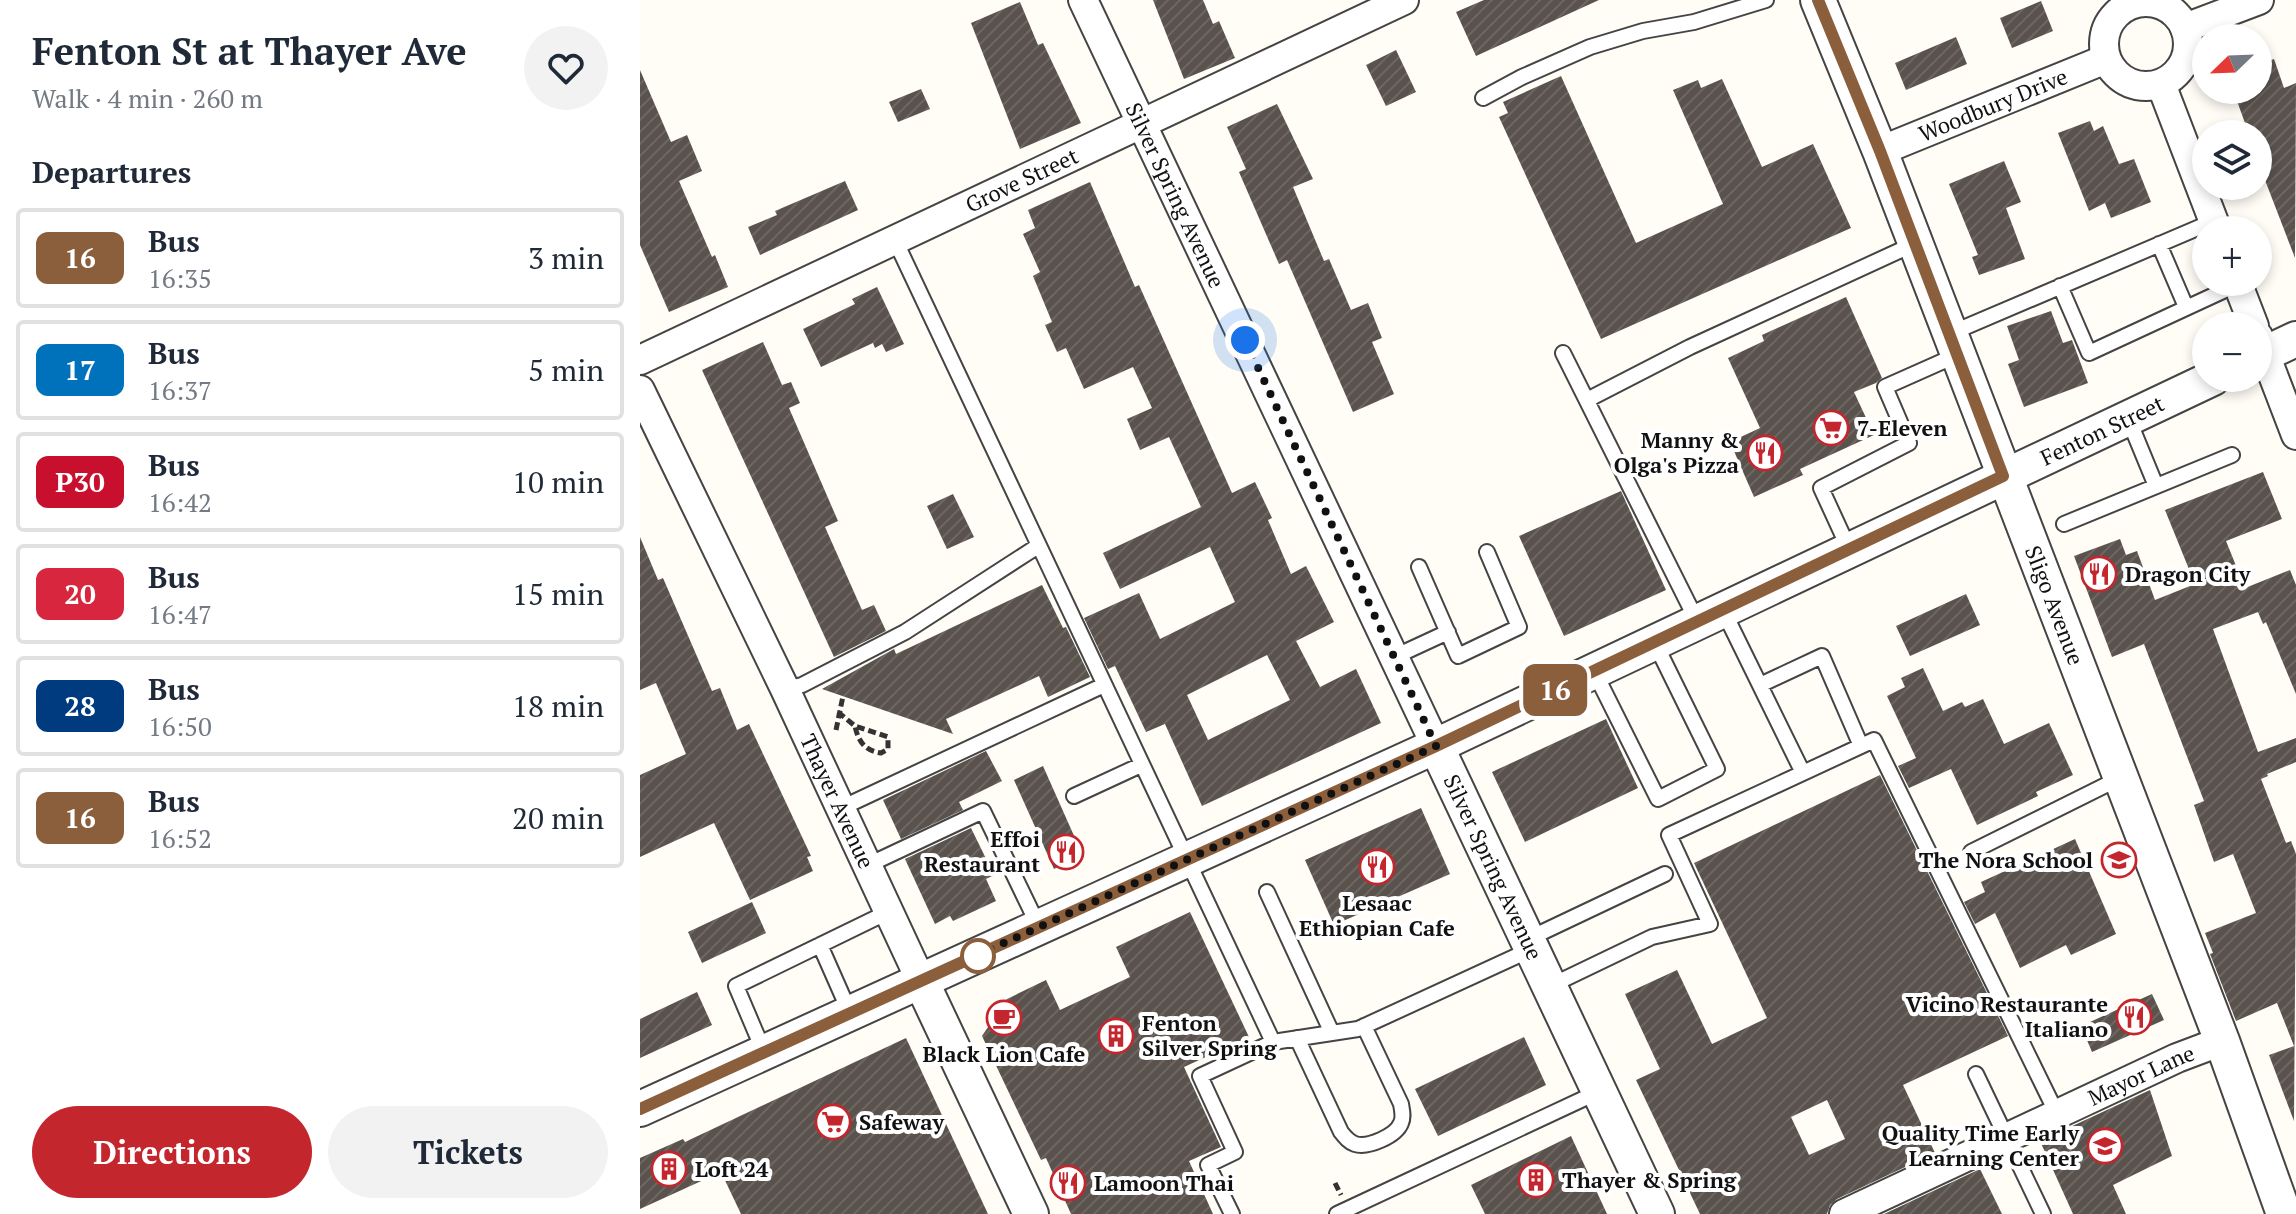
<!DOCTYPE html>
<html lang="en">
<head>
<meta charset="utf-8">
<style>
	:root { --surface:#fff; --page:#f2f2f3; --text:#1f2937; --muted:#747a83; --line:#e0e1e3; --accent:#c4262e }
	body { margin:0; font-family:"PT Serif",serif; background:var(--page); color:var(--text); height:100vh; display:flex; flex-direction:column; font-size:30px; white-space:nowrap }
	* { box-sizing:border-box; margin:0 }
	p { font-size:26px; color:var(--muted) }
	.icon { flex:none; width:44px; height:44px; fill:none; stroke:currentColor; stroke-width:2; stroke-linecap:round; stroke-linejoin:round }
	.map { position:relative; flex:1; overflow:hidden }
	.details { display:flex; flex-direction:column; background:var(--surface); width:640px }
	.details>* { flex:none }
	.badge { padding:0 16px; border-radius:12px; font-size:28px; line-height:52px }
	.needle { width:52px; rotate:247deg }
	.tools { position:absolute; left:1552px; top:24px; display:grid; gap:16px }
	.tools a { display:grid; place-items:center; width:80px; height:80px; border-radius:50%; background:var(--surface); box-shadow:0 4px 12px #0003; font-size:40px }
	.you { position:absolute; width:40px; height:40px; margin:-20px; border:6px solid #fff; border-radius:50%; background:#1a73e8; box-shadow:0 0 0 12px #1a73e833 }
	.map>.badge { position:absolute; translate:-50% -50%; box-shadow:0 0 0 4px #fff }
	h2 { padding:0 32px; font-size:30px; line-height:72px }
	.round { display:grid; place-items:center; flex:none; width:84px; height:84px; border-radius:42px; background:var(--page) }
	.head { display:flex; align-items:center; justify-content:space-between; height:136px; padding:0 32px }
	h1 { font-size:38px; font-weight:700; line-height:60px }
	.action { display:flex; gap:16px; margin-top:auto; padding:16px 32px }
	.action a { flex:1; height:92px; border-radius:48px; background:var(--accent); color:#fff; font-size:32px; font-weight:700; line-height:92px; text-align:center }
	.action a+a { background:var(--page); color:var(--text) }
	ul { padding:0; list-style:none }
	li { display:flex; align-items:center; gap:24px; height:100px; margin:0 16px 12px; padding:0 16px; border:4px solid var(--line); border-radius:8px }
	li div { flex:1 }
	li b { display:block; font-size:30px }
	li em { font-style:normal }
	li .badge { min-width:88px; font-weight:700; text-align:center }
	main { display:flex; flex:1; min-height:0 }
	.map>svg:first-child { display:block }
	.building { fill:url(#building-hatch); fill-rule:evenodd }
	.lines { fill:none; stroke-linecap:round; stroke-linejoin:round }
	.service-casing { stroke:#444; stroke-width:18 }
	.minor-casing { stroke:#444; stroke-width:32 }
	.tertiary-casing { stroke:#444; stroke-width:38 }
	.path { stroke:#333; stroke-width:5; stroke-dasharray:8 4; stroke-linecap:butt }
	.service { stroke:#fff; stroke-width:14 }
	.minor { stroke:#fff; stroke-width:28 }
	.tertiary { stroke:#fff; stroke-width:34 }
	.line-casing { stroke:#fff; stroke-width:18 }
	.line { stroke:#8b5e3c; stroke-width:12 }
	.walk { stroke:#111; stroke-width:8; stroke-dasharray:0 14.4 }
	.stop-dot { fill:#fff; stroke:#8b5e3c; stroke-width:4 }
	.labels { text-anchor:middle; stroke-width:8; stroke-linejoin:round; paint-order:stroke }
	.street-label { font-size:22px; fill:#111; stroke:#fff }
	.poi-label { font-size:22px; font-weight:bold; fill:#111; stroke:#fff; text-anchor:start }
</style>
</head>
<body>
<main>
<section class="details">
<div class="head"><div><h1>Fenton St at Thayer Ave</h1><p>Walk · 4 min · 260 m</p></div><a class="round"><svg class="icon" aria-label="heart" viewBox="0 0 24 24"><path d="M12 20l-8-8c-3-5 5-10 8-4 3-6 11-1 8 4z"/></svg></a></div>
<h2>Departures</h2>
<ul>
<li><span class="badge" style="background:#8b5e3c;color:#fff">16</span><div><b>Bus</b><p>16:35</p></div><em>3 min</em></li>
<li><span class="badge" style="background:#0072bc;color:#fff">17</span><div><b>Bus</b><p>16:37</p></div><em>5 min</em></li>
<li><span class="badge" style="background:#c8102e;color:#fff">P30</span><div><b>Bus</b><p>16:42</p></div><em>10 min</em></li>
<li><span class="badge" style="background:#d7263d;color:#fff">20</span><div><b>Bus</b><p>16:47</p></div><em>15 min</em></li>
<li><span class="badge" style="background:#003b80;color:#fff">28</span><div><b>Bus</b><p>16:50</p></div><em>18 min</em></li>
<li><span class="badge" style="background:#8b5e3c;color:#fff">16</span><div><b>Bus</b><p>16:52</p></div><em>20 min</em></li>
</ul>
<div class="action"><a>Directions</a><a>Tickets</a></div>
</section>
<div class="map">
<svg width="1656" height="1214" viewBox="0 0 1656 1214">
	<defs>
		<pattern id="building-hatch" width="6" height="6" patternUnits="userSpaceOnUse" patternTransform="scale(2)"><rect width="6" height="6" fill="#5a524d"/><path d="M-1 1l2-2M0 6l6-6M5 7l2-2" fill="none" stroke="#6d6662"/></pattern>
	</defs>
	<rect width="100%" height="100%" fill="#fffdf5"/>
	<path class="building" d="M513 0H563L573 24 579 21 595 58 544 79Z
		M844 0H959L836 56 816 12Z
		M1401 1 1413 31 1372 48 1360 18Z
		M380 2 398 45 403 43 441 123 380 149 331 23Z
		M1316 37 1327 64 1266 90 1255 63Z
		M756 50 776 92 746 106 726 65Z
		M1634 59 1644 88 1656 83 1655 258 1618 162V134H1609L1593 90H1618V64Z
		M0 70 31 142 47 135 62 171 39 181 72 257 75 255 88 287 29 312 0 245Z
		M921 76 996 243 1083 204 1033 90 1058 80 1061 88 1082 79 1122 167 1173 144 1211 228 961 339 859 117 868 113 863 102Z
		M281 89 290 109 258 122 249 102Z
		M637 104 673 179 653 187 684 261 689 259 711 310 728 303 742 338 732 342 754 394 713 412 647 260 639 264 599 172 606 169 587 127Z
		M1450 121 1454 131 1463 126 1479 164 1494 159 1511 202 1471 218 1465 203 1449 211 1418 133Z
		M1364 161 1381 202 1366 208 1385 259 1339 275 1332 257 1338 255 1309 184Z
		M205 181 218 210 120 255 108 227 137 215 135 211Z
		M450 182 495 287 499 285 592 493 615 482 632 518 628 520 651 574 666 566 694 622 656 641 680 687 716 669 741 723 562 806 525 724 506 732 475 666 468 669 444 618 499 593 520 639 595 602 570 547 480 589 463 553 561 507 529 437 500 450 487 419 512 408 493 367 444 389 426 348 417 352 405 325 412 322 393 276 400 272 383 234 395 228 388 210ZM627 655 650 700 568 740 547 695Z
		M237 287 264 344 246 352 242 344 235 348 233 343 181 367 163 329 215 304 212 299Z
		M1206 297 1242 378 1236 383 1214 392 1234 435 1160 469 1163 475 1114 497 1090 442 1120 428 1088 358 1124 341 1122 335Z
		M1411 311 1423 343 1432 340 1448 383 1384 407 1368 364 1379 360 1367 326Z
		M123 342 142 385 151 382 160 403 149 408 198 521 185 527 222 610 234 605 246 631 194 657 62 370Z
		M1623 472 1642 519 1586 541 1605 588 1650 570 1656 585V694L1626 622 1623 624 1618 612 1573 629 1618 752 1656 738V762L1627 774 1628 776 1621 779 1646 843 1651 841 1656 854 1654 1121 1629 1055 1654 1046 1637 1003 1596 1021 1570 954 1573 953 1565 933 1616 913 1593 854 1574 862 1554 805 1564 801 1504 644 1472 657 1434 556 1480 539 1486 555 1497 551 1515 600 1555 584 1525 510Z
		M981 491 1026 590 924 636 879 536Z
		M313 494 334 537 307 549 287 506Z
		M0 537 18 580 23 578 72 691 80 688 97 730 109 724 171 856 167 857 173 871 110 900 74 823 0 857V775L46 754 16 683 0 690Z
		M402 585 423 628 426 627 450 677 408 697 399 676 306 719 313 734 182 689 254 649 256 654Z
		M1326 594 1340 625 1270 656 1256 626Z
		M1283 668 1303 711 1322 702 1325 707 1343 699 1364 744 1409 723 1433 775 1396 792 1398 796 1337 825 1311 769 1269 788 1258 766 1276 758 1247 696 1265 687 1261 678Z
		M966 719 998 788 885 842 852 772Z
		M346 751 362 781 319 802 323 810 261 839 243 800Z
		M403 766 443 856 414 869 374 780Z
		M1240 775 1368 1036 1263 1085 1295 1153 1197 1199 1190 1205 1187 1214H1060L996 1080 1020 1069 985 994 1037 970 1072 1044 1127 1018 1054 863ZM1187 1100 1205 1139 1169 1155 1151 1117Z
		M781 808 810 874 694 925 665 860Z
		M331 828 354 875 346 879 356 901 313 921 310 916 295 924 265 859Z
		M1435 839 1476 934 1431 955 1426 945 1380 968 1355 913 1335 924 1324 902 1345 892 1341 882Z
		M112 902 126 933 62 963 48 932Z
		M550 912 609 1037 544 1067 581 1147 549 1161 573 1214H431L406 1158 401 1160 342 1036 367 999 406 980 420 1010 490 977 476 947Z
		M57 992 72 1025 0 1058V1019Z
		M1512 994 1524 1020 1452 1052 1441 1026Z
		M884 1037 906 1085 798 1136 775 1089Z
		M266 1038 348 1214H101L81 1172 0 1209V1158L43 1139 45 1142Z
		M1510 1090 1532 1156 1473 1185 1486 1214H1433L1400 1141Z
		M931 1136 967 1214H845L831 1185Z
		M1340 1169 1362 1214H1244Z"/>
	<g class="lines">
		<g class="service-casing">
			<path id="service" d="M843 98 882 77 950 47 1003 31 1054 22 1126 0
				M255 240 633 1042
				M1519 244 1546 307
				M1420 286 1449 353 1598 284
				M1309 334 1574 221
				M923 353 1057 621
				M947 400 1050 347 1274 244
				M1488 418 1516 486
				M1424 524 1592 455
				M1209 549 1181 488 1269 443 1245 387 1317 355
				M779 567 818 656 879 627 847 552
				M1083 610 1163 773
				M754 657 808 632
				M954 671 1018 799 1077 769 1015 643
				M1120 685 1182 656 1221 746
				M145 689 162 685 265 632 398 546
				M434 796 501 765
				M199 809 464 685
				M1331 852 1480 778
				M226 866 343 811 399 927
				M627 892 692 1033
				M888 939 1025 874
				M180 945 210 1013
				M910 986 1012 937 1070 924 1029 835 1234 740 1417 1114
				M657 1038 701 1132C705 1137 709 1142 715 1144 728 1148 756 1136 761 1123 764 1117 762 1110 761 1104L724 1026
				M124 1052 96 986 248 912
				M1336 1074 1403 1214
				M592 1214 568 1165 595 1152 560 1076 633 1042 718 1029 892 949
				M697 1214 958 1092"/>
		</g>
		<g class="minor-casing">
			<g id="minor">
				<path id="s1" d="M443 0 796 746"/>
				<circle cx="1506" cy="44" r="42"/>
				<path d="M1545 28 1619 0"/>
				<path d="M1521 84 1577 230"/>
				<path id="s2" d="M1240 151 1466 59"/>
				<path d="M1597 282 1614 326"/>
				<path d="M1618 336 1656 435"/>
				<path id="s3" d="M0 360 764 0"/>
				<path id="s4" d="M0 390 145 689 281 981"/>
				<path id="s5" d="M1204 1214 1537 1058 1582 1041"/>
			</g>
		</g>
		<g class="tertiary-casing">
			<g id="tertiary">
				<path id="s6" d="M1178 0 1240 151 1582 1041 1644 1214"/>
				<path d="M1618 357 1656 339"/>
				<path id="s7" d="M796 746 1017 1214"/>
				<path d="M281 981 391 1214"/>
				<path id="s8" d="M0 1109 796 746 1573 378"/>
			</g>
		</g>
		<path class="path" d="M198 712 215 726 248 737V749L241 753C225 751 218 741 215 726
			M196 730 203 696
			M695 1183 701 1195"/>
		<use href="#service" class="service"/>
		<use href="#minor" class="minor"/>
		<use href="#tertiary" class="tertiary"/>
	</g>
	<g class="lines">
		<g class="line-casing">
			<path id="line" d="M0 1109 796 746 1363 476 1240 151 1178 0"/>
		</g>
		<use href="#line" class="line"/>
		<path class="walk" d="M338 956 331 958 796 746 605 340"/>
	</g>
	<defs>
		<g id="supermarket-ring" transform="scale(1.8)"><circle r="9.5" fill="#fff" stroke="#c4262e" stroke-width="1.5"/><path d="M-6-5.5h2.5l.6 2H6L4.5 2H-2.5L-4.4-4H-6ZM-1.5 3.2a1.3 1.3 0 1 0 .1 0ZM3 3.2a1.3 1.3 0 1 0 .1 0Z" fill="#c4262e"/></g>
		<g id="restaurant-ring" transform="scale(1.8)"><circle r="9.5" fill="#fff" stroke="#c4262e" stroke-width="1.5"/><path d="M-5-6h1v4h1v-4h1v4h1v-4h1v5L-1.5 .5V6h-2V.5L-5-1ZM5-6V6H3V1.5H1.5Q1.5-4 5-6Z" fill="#c4262e"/></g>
		<g id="school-ring" transform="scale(1.8)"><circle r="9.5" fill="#fff" stroke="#c4262e" stroke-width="1.5"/><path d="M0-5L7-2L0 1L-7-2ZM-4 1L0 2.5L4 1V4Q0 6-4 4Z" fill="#c4262e"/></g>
		<g id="cafe-ring" transform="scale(1.8)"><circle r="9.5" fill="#fff" stroke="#c4262e" stroke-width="1.5"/><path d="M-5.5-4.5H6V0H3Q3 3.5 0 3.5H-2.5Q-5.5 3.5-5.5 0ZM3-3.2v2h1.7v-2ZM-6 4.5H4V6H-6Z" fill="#c4262e"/></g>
		<g id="building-ring" transform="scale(1.8)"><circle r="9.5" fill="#fff" stroke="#c4262e" stroke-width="1.5"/><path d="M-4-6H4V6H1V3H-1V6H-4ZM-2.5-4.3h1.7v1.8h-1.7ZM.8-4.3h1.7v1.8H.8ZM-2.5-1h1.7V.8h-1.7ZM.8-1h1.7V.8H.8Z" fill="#c4262e"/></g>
	</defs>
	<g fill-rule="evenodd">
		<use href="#supermarket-ring" x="1191" y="428"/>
		<use href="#restaurant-ring" x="1125" y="453"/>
		<use href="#restaurant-ring" x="1459" y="574"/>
		<use href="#restaurant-ring" x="426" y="852"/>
		<use href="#school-ring" x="1479" y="860"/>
		<use href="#restaurant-ring" x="737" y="867"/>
		<use href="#restaurant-ring" x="1494" y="1017"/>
		<use href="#cafe-ring" x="364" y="1018"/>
		<use href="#building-ring" x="476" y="1036"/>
		<use href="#supermarket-ring" x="193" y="1122"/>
		<use href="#school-ring" x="1465" y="1146"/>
		<use href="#building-ring" x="29" y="1169"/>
		<use href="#building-ring" x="896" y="1180"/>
		<use href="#restaurant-ring" x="428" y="1183"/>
	</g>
	<circle class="stop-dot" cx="338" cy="956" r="16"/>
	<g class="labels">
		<g class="street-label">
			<text dy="8" stroke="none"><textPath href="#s2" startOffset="122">Woodbury Drive</textPath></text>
			<text dy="8" stroke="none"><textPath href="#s3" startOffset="422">Grove Street</textPath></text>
			<text dy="8" stroke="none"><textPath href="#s1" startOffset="216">Silver Spring Avenue</textPath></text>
			<text dy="8" stroke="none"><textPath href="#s8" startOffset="1612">Fenton Street</textPath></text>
			<text dy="8" stroke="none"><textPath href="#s6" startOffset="650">Sligo Avenue</textPath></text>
			<text dy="8" stroke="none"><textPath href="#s4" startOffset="456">Thayer Avenue</textPath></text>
			<text dy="8" stroke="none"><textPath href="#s7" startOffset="134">Silver Spring Avenue</textPath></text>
			<text dy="8" stroke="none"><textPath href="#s5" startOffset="328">Mayor Lane</textPath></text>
		</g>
		<g class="poi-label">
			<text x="1217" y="436">7-Eleven</text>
			<text x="1099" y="448" text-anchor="end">Manny &amp;<tspan x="1099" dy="25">Olga's Pizza</tspan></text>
			<text x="1485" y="582">Dragon City</text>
			<text x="400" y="847" text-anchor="end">Effoi<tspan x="400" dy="25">Restaurant</tspan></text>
			<text x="1453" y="868" text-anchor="end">The Nora School</text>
			<text x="737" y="911" text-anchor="middle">Lesaac<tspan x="737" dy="25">Ethiopian Cafe</tspan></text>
			<text x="1468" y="1012" text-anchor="end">Vicino Restaurante<tspan x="1468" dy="25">Italiano</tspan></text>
			<text x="502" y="1031">Fenton<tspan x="502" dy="25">Silver Spring</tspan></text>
			<text x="364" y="1062" text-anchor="middle">Black Lion Cafe</text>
			<text x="219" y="1130">Safeway</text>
			<text x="1439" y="1141" text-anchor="end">Quality Time Early<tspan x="1439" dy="25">Learning Center</tspan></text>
			<text x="55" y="1177">Loft 24</text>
			<text x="922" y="1188">Thayer &amp; Spring</text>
			<text x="454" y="1191">Lamoon Thai</text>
		</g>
	</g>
</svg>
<div class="tools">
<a><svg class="needle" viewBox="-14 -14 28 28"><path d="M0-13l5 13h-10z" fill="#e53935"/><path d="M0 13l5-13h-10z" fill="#747a83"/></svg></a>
<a><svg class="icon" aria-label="layers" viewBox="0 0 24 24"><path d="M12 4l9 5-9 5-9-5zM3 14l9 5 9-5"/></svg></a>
<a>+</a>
<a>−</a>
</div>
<div class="you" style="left:605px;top:340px"></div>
<b class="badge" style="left:915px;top:690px;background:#8b5e3c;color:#fff">16</b>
</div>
</main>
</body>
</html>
